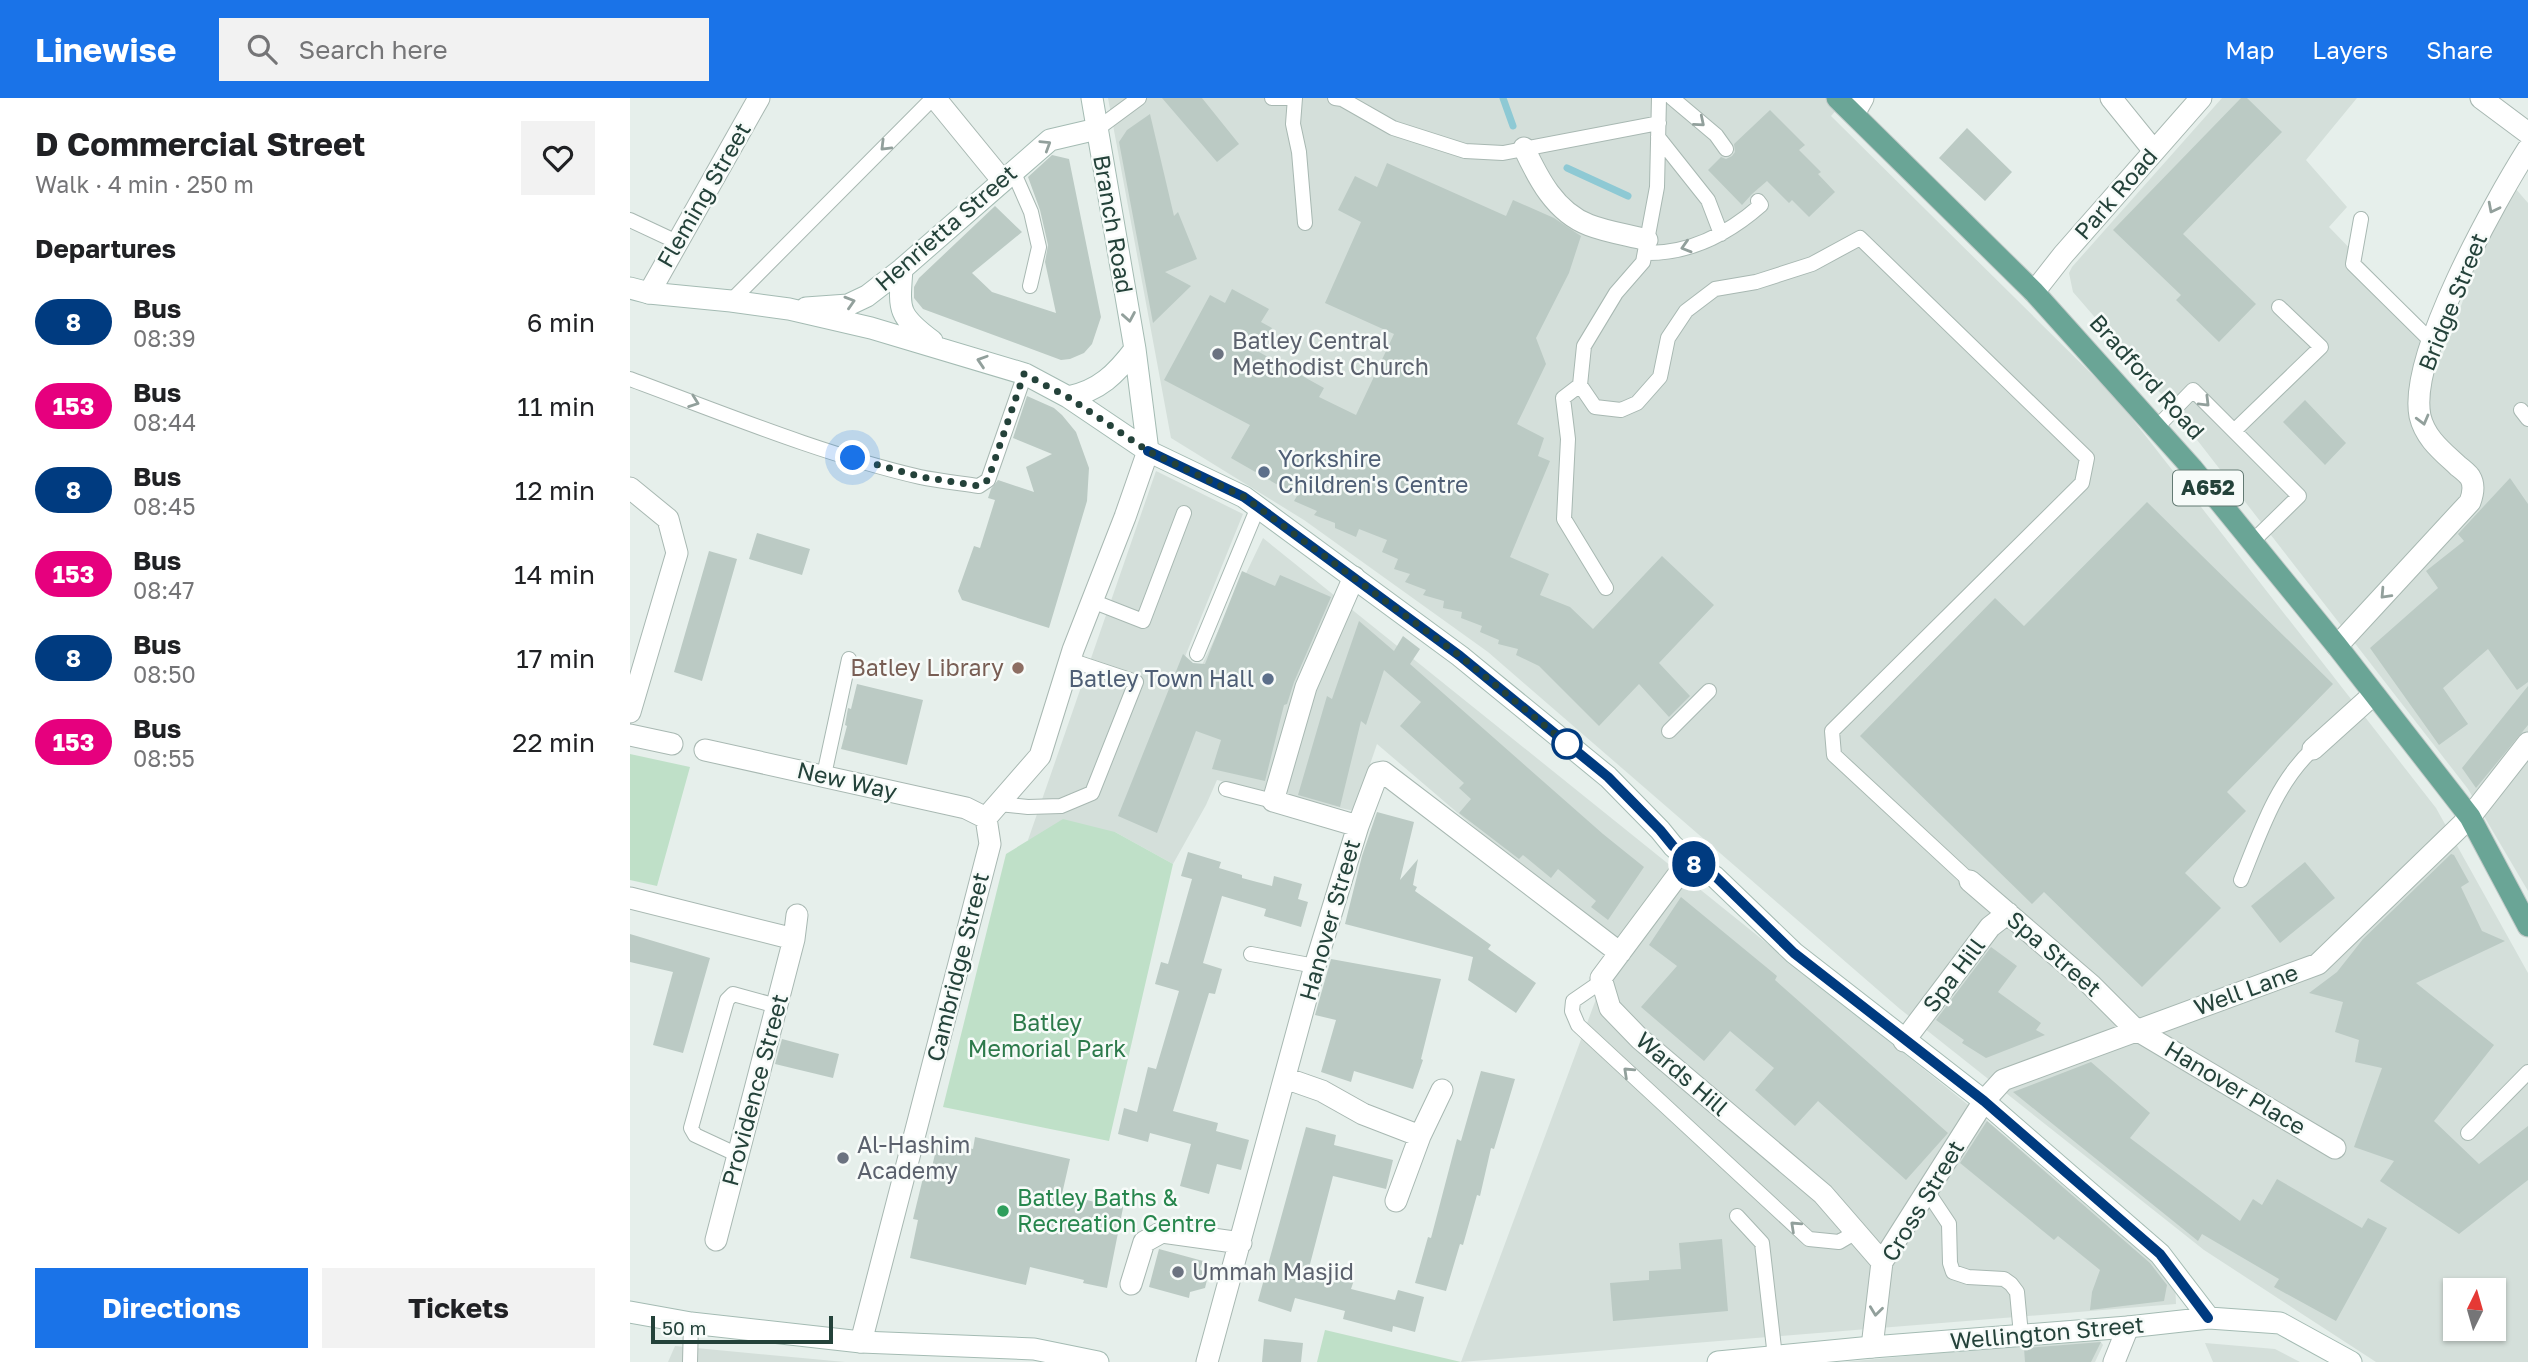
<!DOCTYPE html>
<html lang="en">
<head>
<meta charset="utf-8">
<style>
	:root { --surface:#fff; --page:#f2f2f2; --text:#202124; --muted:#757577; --accent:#1a73e8 }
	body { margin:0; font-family:"Golos Text",sans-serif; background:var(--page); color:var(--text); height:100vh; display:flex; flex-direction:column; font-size:26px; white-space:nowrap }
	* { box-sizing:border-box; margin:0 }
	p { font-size:23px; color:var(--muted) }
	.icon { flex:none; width:38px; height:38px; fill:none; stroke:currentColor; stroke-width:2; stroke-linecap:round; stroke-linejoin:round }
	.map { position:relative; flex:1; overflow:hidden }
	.sheet { display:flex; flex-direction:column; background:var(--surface); width:630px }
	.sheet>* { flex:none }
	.badge { padding:0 14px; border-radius:23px; font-size:24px; line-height:46px }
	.needle { width:46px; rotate:5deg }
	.controls { position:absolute; left:1813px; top:1180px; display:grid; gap:14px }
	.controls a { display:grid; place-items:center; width:63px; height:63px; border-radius:0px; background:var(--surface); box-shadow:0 2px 5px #0004; font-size:35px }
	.scale { position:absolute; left:21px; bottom:18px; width:182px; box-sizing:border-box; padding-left:7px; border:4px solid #24423a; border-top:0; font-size:19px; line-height:24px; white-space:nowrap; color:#24423a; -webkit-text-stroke:5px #f7fbf9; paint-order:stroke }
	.you { position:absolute; width:35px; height:35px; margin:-18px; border:5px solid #fff; border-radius:50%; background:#1a73e8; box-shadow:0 0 0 10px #1a73e833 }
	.map>.badge { position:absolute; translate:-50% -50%; box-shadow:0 0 0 4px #fff }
	h2 { padding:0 35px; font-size:26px; line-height:63px }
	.round { display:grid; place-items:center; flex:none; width:74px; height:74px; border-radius:0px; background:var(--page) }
	.head { display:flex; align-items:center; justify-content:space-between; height:119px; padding:0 35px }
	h1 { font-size:33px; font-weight:700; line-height:52px }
	.button { display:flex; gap:14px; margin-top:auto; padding:14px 35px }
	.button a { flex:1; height:80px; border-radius:0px; background:var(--accent); color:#fff; font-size:28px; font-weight:700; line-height:80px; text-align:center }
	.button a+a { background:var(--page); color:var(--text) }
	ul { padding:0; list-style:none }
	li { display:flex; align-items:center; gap:21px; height:84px; padding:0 35px }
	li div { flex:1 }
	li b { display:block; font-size:26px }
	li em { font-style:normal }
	li .badge { min-width:77px; font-weight:700; text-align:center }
	header { display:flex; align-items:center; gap:42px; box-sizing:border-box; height:98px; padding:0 35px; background:var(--accent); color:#fff }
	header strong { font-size:33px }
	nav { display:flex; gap:38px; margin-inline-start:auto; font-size:24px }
	.search { width:490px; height:63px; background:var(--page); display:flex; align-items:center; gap:18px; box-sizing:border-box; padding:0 24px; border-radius:0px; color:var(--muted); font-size:26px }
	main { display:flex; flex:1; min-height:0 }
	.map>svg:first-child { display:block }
	.built { fill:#d4dfda; fill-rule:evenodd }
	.green { fill:#bfe0c8 }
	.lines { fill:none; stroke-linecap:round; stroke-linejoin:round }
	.stream { stroke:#8ec9d4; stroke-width:7 }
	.building { fill:#bbcac4 }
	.lane-casing { stroke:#a8b8b2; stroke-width:16 }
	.street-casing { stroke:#a8b8b2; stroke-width:23 }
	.secondary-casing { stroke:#a4bbb3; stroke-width:23 }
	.primary-casing { stroke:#c2cac8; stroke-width:23 }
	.lane { stroke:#fff; stroke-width:14 }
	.street { stroke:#fff; stroke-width:21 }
	.secondary { stroke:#fff; stroke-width:21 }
	.primary { stroke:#6aa596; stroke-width:21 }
	.oneway { stroke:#92a09c }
	.line-casing { stroke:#fff; stroke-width:16 }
	.line { stroke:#003b80; stroke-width:10 }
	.walk { stroke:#24423a; stroke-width:7; stroke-dasharray:0 12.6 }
	.worship-dot { fill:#6b7280; stroke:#f7fbf9; stroke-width:2.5 }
	.service-dot { fill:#5c6f8a; stroke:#f7fbf9; stroke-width:2.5 }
	.education-dot { fill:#8d6e63; stroke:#f7fbf9; stroke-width:2.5 }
	.stop-dot { fill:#fff; stroke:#003b80; stroke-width:3.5 }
	.leisure-dot { fill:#2e9e5b; stroke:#f7fbf9; stroke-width:2.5 }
	.labels { text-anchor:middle; stroke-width:5; stroke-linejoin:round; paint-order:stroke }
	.shield { fill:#f7fbf9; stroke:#637a73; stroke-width:2 }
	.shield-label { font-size:21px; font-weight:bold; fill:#24423a }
	.street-label { font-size:23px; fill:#24423a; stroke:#f7fbf9 }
	.worship-label { font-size:23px; fill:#5b616d; stroke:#f7fbf9; text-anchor:start }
	.service-label { font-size:23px; fill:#4e5e75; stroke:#f7fbf9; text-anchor:start }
	.education-label { font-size:23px; fill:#785e54; stroke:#f7fbf9; text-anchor:end }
	.park-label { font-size:23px; fill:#2d7a4b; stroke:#f7fbf9 }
	.leisure-label { font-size:23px; fill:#27864d; stroke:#f7fbf9; text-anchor:start }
</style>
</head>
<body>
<header>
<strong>Linewise</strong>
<div class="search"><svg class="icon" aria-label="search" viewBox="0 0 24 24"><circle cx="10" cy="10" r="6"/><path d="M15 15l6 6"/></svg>Search here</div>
<nav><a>Map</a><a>Layers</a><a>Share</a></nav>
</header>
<main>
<section class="sheet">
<div class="head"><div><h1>D Commercial Street</h1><p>Walk · 4 min · 250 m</p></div><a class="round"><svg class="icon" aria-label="heart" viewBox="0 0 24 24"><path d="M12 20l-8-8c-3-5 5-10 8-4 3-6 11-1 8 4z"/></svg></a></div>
<h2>Departures</h2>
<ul>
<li><span class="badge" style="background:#003b80;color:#fff">8</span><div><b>Bus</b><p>08:39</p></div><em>6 min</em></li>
<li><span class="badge" style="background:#e6007e;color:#fff">153</span><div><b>Bus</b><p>08:44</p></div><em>11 min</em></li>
<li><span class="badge" style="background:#003b80;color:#fff">8</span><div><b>Bus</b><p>08:45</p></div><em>12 min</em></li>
<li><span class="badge" style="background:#e6007e;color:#fff">153</span><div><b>Bus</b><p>08:47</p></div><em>14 min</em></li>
<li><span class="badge" style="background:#003b80;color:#fff">8</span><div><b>Bus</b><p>08:50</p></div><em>17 min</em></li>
<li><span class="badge" style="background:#e6007e;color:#fff">153</span><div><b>Bus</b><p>08:55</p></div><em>22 min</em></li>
</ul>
<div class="button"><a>Directions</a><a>Tickets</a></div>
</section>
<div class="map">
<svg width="1898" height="1264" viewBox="0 0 1898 1264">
	<rect width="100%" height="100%" fill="#e6efeb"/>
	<path class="built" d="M478 0H1217L1201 18 1486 300 1806 710 1898 875V1264H1746L1574 1152 1270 911 858 554 674 422 541 340ZM1825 1192H1864V1230H1825Z
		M1592 0H1727L1676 62 1717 109 1699 129 1795 228 1813 256 1856 141 1885 90 1898 105V793L1838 691 1533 298 1443 194 1439 175 1442 169Z
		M526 373 613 416 552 566 571 569 633 440 1347 1014 1545 1183 1546 1206 831 1264 988 842 904 780 747 646 724 713 587 682 576 707 543 766 485 734 398 742Z
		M1468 1240 1473 1247 1465 1264H1214Z
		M1575 1245 1645 1251 1670 1264H1583Z
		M45 1248 215 1264H38Z"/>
	<path class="green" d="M0 656 60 669 27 788 0 782Z
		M433 721 485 734 543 766 479 1043 313 1009 376 756Z
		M695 1232 831 1264H687Z"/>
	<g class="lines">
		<path class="stream" d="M873 0 883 28
			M937 70 998 98"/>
	</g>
	<path class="building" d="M532 0H572L609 46 587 64Z
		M1611 0H1617L1652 34 1553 136 1626 206 1589 244 1546 202 1551 197 1483 132Z
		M1140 12 1175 47 1169 52 1191 74 1188 76 1205 94 1179 119 1162 102 1159 105 1137 83 1122 96 1112 107 1078 72 1091 59 1096 61 1102 58 1105 54 1104 46Z
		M520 16 544 118 548 114 567 161 535 174 561 188 523 225 489 44 497 32Z
		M1337 30 1382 74 1355 103 1309 60Z
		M422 57 439 61 471 219 462 246 454 255 440 261 431 262 293 211 284 200V189L289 180 365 108 392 134 342 175 362 194 426 215 415 164 418 147 410 112 398 79Z
		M757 65 876 118 883 102 924 120 951 138 939 175 906 240 916 266 887 326 914 340 908 358 920 363 880 459 919 476 910 497 940 509 963 531 1032 458 1084 507 1029 565 1060 598 1039 619 1009 586 969 628 909 568 886 557 888 551 868 546 869 542 850 534 852 528 831 520 832 514 813 510 814 503 793 497 796 492 775 484 780 476 764 471 768 461 752 454 757 442 729 431 726 439 705 430V425L684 417 687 413 664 403 667 398 601 360 620 327 534 282 580 197 595 205 602 191 639 211 631 224 642 230 629 254 694 290 689 299 726 317 764 236 695 205 731 124 708 112 725 78 747 89Z
		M397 298 424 310 432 317 446 334 459 370 457 403 419 530 332 502 328 493 344 448 350 450 365 402 358 400 361 391 368 382 404 394 396 369 422 356 383 340Z
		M1675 302 1716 345 1695 367 1653 324Z
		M1880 380 1898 406V584L1887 592 1858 551 1813 590 1838 626 1809 647 1740 550 1808 490 1796 473 1834 443 1828 436Z
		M1517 404 1703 586 1597 694 1616 713 1555 775 1591 810 1512 889 1414 794 1402 806 1230 638 1365 500 1394 528Z
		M127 435 180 451 172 477 119 461Z
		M79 453 107 461 72 583 44 574Z
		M612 473 645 488 650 477 701 499 664 584 657 606 654 607 635 683 582 671 591 642 566 633 527 735 488 718 553 556 563 565 575 566Z
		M729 523 764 553 773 538 790 551 780 566 973 736 1014 769 978 822 961 809 966 803 928 771 921 780 893 757 889 761 829 715 841 701 829 690 834 685 770 628 791 604 754 572 736 627 731 623 710 709 668 697 697 598 702 601Z
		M227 586 293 602 277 667 211 651 217 628 215 627 218 610 221 611Z
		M1898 588V627L1846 690 1832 670Z
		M747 714 784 724 770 782 788 761 783 787 787 789 785 793 861 847 858 851 906 885 886 915 838 882 843 859 715 826 732 758Z
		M558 754 591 764 589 770 612 777V780L642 788 644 778 672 786 668 801 678 804 671 829 634 818 636 811 592 798 573 865 592 871 585 896 579 895 543 1013 588 1025 586 1033 619 1042 611 1072 587 1066 579 1096 550 1088 561 1046 520 1035 518 1044 488 1036 494 1010 507 1014 518 969 526 971 549 893 525 886 531 864 538 866 562 781 551 778Z
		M1821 756 1824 757 1839 784 1831 789 1852 833 1875 843 1786 885 1864 947 1804 1023 1849 1066 1898 1028V1082L1829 1136 1750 1083 1764 1063 1724 1049 1752 970 1725 964 1729 942 1705 934 1713 904 1679 895 1707 874 1733 841Z
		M1675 764 1705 800 1650 845 1621 808Z
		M1051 799 1147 878 1145 882 1318 1035 1276 1082 1188 1003 1165 1028 1125 992 1144 970 1100 933 1074 963 1011 909 1047 868 1019 847Z
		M0 836 80 860 53 955 23 947 43 874 0 864Z
		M1361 849 1387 868 1368 894 1411 925 1406 932 1415 937 1356 960 1332 945 1334 942 1306 922Z
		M701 861 811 881 791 961 793 962 783 991 724 973 721 984 691 974 706 922 685 917Z
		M152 941 209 956 203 980 145 966Z
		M1461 964 1520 1015 1500 1040 1610 1123 1623 1101 1632 1107 1647 1081 1732 1130 1738 1120 1757 1130 1706 1223 1644 1189 1649 1181 1572 1136 1568 1143 1383 994Z
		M851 973 885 981 864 1051 861 1050 850 1098 847 1097 833 1147 830 1146 816 1193 785 1185 798 1139 801 1140 827 1041 831 1043Z
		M1357 1023 1520 1165 1537 1187 1534 1203 1460 1212 1462 1194 1470 1172 1428 1138 1424 1142 1330 1065Z
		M676 1029 706 1037 704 1047 763 1062 756 1091 703 1078 679 1170 724 1182 721 1191 765 1202 768 1192 794 1199 785 1234 763 1228 762 1234 713 1221 715 1213 665 1200 661 1214 628 1203Z
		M345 1039 440 1061 432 1096 469 1105 471 1095 495 1100 477 1190 453 1185 454 1182 400 1169 396 1187 280 1160 288 1122 283 1121 293 1080 299 1082 308 1043 343 1051Z
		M1092 1141 1098 1213 983 1223 980 1185 1019 1182V1173L1051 1171 1049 1145Z
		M529 1151 573 1163 570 1171 578 1178 575 1190 560 1194 559 1200 519 1189Z
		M634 1241 673 1245 671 1264H632Z
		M1471 1244 1461 1264H1395L1394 1250Z"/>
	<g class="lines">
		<g class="lane-casing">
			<path id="lane" d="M642 0H662
				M665 0 663 26 669 54 675 125
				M705 0 712 1 763 30 835 53 873 55 1029 25
				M1029 0 1027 89 1013 164 986 195 954 248 950 287 965 309 991 312 1007 305 1030 279 1038 240 1056 213 1085 191 1126 184 1182 166 1230 140 1457 360 1452 385 1202 633 1204 657 1340 783
				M1042 0 1086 37 1096 51
				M467 31 509 0
				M1028 39 1078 102 1091 136
				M383 73 401 114 409 149 400 188
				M1731 121 1723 166 1802 244
				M0 122 47 144
				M1015 155C1059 156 1098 136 1131 107L1128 103
				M101 203 303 0
				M0 281C95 316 191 356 290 379 309 383 329 385 349 388L358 382 395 276
				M950 287 933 300 938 341 934 421 976 490
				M1891 312 1898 321
				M1527 329 1563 292 1669 398 1623 443
				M1604 333 1691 249 1649 209
				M462 503 513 523 554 415
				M567 556 628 409
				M1039 633 1079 593
				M194 677 219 561
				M596 691 643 703
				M369 706 398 709 431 708 462 695 506 584 440 562
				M1611 782C1630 735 1646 685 1683 651
				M621 856 685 868
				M972 883 943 903 942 913 948 927 1179 1141 1209 1144 1226 1134
				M1838 1035 1898 974
				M108 1057 65 1037 61 1030 97 902 103 896 147 908
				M1297 1093 1319 1126 1320 1165 1323 1174 1338 1179 1374 1181 1381 1186 1387 1194 1391 1237
				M1107 1118 1132 1145 1145 1259
				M60 1264 61 1225"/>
		</g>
		<g class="street-casing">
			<path id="street" d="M305 0 372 82
				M1481 0 1524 53
				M1851 0 1898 35
				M1224 16 1233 0
				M894 50C908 80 925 114 959 127 977 134 998 137 1017 142
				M1404 194 1433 157 1571 0
				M19 195 129 0
				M0 390 38 421 47 455 0 614
				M724 479 676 589 643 703 728 728
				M1707 548 1840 404C1843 396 1845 387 1840 379 1837 375 1832 371 1828 368 1812 353 1795 340 1790 318 1778 258 1865 103 1898 51
				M0 637 42 646
				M1683 651 1744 596
				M75 652 336 710 356 720
				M1059 762 971 880 980 910 1010 941 1193 1096 1252 1164
				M1340 783 1461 887 1505 931 1705 1050
				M0 800 164 841
				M1274 943 1360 829 1378 815
				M655 980 692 993 733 1016 790 1038
				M766 1103 790 1038 812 992
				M86 1142 164 841 167 817
				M501 1186 514 1144 532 1134 611 1145
				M231 1244 360 746 356 720 410 658 443 552 495 419 518 353
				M1242 1249 1252 1164 1354 1003 1373 982 1688 866 1840 719 1898 645
				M577 1264 685 868 728 728 748 675 753 674 990 855
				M1484 1264 1498 1229"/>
		</g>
		<g class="secondary-casing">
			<path id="secondary" d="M462 0 505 251 518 353
				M272 171C269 212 267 217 302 243
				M0 190 19 195 101 203 159 211 241 230 395 276 438 299 518 353 614 399 830 558 978 679 1030 732 1043 748 1059 762 1085 779 1164 855 1354 1003 1530 1156 1579 1220
				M176 210 218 207 237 198 272 171 420 42 467 31
				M438 299C469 293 486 276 505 251
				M0 1214 61 1225 231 1244 404 1251 468 1264
				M1088 1264 1242 1249 1498 1229 1579 1220 1650 1225 1721 1264"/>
		</g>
		<g class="primary-casing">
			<path id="primary" d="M1207 0 1404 194 1562 370 1707 548 1840 719 1898 828"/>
		</g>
		<use href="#lane" class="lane"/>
		<use href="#street" class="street"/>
		<use href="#secondary" class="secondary"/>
		<use href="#primary" class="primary"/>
	</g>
	<defs><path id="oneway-chevron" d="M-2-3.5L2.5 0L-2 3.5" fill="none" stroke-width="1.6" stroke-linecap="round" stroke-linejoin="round" transform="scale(1.75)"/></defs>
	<g class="oneway">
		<use href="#oneway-chevron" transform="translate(1070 24) rotate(40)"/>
		<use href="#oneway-chevron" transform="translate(416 47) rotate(-32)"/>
		<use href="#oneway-chevron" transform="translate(255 48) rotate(135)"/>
		<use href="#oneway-chevron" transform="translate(1863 110) rotate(117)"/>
		<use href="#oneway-chevron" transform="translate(1056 149) rotate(163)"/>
		<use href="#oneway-chevron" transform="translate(220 204) rotate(-17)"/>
		<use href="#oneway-chevron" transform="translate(499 219) rotate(80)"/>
		<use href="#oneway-chevron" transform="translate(352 263) rotate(-162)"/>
		<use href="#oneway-chevron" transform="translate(64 304) rotate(20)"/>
		<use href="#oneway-chevron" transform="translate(1575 304) rotate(45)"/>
		<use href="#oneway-chevron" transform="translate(1793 322) rotate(75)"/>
		<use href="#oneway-chevron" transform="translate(1755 496) rotate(133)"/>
		<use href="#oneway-chevron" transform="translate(998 974) rotate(-137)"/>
		<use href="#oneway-chevron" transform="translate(1165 1128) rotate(-137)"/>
		<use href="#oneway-chevron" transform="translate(1246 1213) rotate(97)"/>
	</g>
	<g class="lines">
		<g class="line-casing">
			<path id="line" d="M518 353 614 399 628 409 830 558 978 679 1030 732 1043 748 1059 762 1086 779 1164 855 1354 1003 1530 1156 1578 1220"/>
		</g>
		<use href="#line" class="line"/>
		<path class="walk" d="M223 360 292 379 349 388 358 382 394 276 438 299 518 353 614 399 830 558 937 646"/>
	</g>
	<g class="worship-dot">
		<circle cx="588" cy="256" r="7"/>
		<circle cx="213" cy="1060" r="7"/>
		<circle cx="548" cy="1174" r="7"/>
	</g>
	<g class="service-dot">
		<circle cx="634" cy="374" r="7"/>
		<circle cx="638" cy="581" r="7"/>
	</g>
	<circle class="education-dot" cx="388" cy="570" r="7"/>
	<circle class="stop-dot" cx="937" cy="646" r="14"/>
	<circle class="leisure-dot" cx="373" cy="1113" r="7"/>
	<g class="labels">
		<rect class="shield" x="1543" y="372.5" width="70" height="35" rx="5"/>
		<g class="shield-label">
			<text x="1578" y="397">A652</text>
		</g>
		<g class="street-label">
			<text transform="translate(1486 96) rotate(-49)" y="8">Park Road</text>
			<text transform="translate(74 97) rotate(-60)" y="8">Fleming Street</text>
			<text transform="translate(483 126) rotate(80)" y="8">Branch Road</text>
			<text transform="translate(316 130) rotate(-41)" y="8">Henrietta Street</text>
			<text transform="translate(1823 204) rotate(-68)" y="8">Bridge Street</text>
			<text transform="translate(1517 279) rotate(48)" y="8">Bradford Road</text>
			<text transform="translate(217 683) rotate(13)" y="8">New Way</text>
			<text transform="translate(700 822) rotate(-74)" y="8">Hanover Street</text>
			<text transform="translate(1424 856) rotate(41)" y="8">Spa Street</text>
			<text transform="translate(328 869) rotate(-76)" y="8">Cambridge Street</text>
			<text transform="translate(1324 877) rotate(-53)" y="8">Spa Hill</text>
			<text transform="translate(1616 892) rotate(-20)" y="8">Well Lane</text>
			<text transform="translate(1052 976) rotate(41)" y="8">Wards Hill</text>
			<text transform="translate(1605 990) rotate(31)" y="8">Hanover Place</text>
			<text transform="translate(125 992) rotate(-75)" y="8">Providence Street</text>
			<text transform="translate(1293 1103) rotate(-59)" y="8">Cross Street</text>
			<text transform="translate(1417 1235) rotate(-5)" y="8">Wellington Street</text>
		</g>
		<g class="worship-label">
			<text x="602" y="251">Batley Central<tspan x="602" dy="26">Methodist Church</tspan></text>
			<text x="227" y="1055">Al-Hashim<tspan x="227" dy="26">Academy</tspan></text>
			<text x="562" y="1182">Ummah Masjid</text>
		</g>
		<g class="service-label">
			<text x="648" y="369">Yorkshire<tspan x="648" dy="26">Children's Centre</tspan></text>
			<text x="624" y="589" text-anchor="end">Batley Town Hall</text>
		</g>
		<g class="education-label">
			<text x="374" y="578">Batley Library</text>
		</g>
		<g class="park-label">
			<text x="417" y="933">Batley<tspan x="417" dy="26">Memorial Park</tspan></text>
		</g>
		<g class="leisure-label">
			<text x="387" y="1108">Batley Baths &amp;<tspan x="387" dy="26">Recreation Centre</tspan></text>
		</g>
	</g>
</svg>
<div class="controls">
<a><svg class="needle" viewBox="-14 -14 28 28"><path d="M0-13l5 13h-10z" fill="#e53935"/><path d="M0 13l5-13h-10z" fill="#757577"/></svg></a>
</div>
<div class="scale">50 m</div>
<div class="you" style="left:223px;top:360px"></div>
<b class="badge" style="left:1064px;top:766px;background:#003b80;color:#fff">8</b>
</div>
</main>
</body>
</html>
